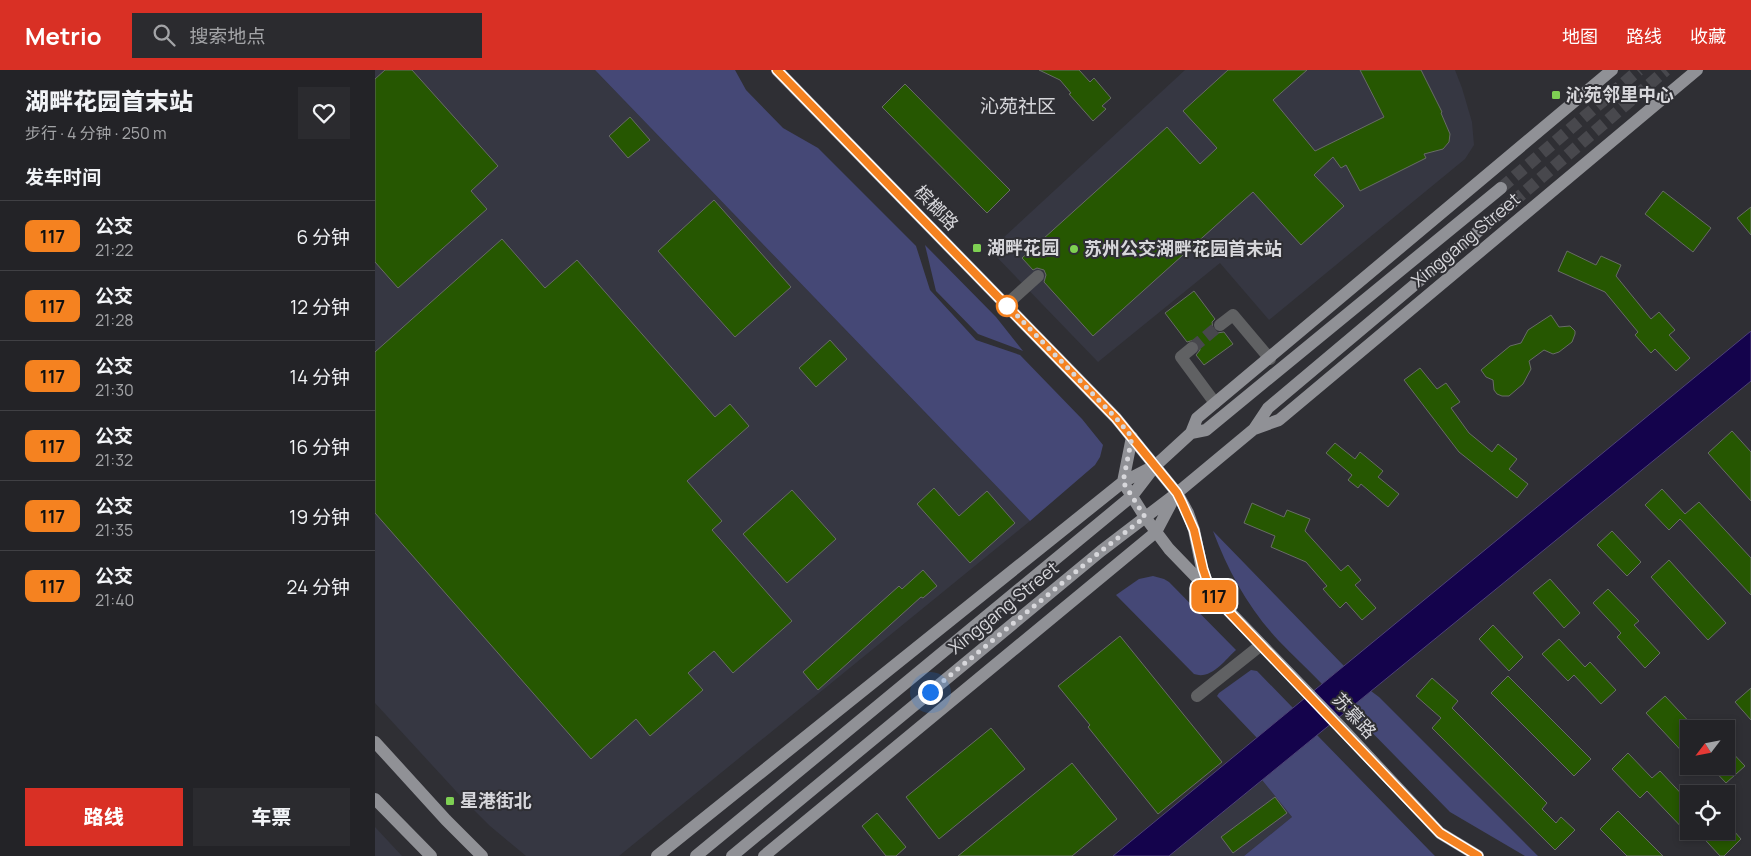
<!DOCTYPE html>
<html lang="zh">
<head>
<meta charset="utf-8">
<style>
	:root { --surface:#232327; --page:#2b2b2f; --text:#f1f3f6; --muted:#a3a4a7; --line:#404044; --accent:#d93025 }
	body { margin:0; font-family:Manrope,"Noto Sans SC",sans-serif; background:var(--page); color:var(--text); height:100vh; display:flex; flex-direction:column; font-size:19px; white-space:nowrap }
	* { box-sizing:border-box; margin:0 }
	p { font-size:16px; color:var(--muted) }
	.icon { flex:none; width:28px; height:28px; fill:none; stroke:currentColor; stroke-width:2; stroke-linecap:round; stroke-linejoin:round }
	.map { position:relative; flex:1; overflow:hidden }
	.panel { display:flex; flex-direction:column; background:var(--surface); width:375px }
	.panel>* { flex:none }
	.badge { padding:0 10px; border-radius:8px; font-size:18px; line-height:32px }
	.needle { width:32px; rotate:238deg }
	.tools { position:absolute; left:1305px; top:650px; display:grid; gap:10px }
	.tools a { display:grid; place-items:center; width:55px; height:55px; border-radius:0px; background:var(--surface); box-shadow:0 2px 8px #0003,0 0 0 1px var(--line); font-size:25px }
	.you { position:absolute; width:25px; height:25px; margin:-12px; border:4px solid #fff; border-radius:50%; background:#1a73e8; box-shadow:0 0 0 8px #1a73e833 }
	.map>.badge { position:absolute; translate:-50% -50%; box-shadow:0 0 0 2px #fff }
	h2 { padding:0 25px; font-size:19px; line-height:45px }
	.round { display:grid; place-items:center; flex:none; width:52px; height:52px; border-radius:0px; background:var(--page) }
	.summary { display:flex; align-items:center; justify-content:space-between; height:85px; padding:0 25px }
	h1 { font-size:24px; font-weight:800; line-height:38px }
	.button { display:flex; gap:10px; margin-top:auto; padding:10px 25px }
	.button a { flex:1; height:58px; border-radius:0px; background:var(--accent); color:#fff; font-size:20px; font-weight:800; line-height:58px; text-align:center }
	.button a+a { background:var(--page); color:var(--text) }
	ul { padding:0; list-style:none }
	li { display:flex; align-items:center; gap:15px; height:70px; padding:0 25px; border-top:1px solid var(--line) }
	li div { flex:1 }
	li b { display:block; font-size:19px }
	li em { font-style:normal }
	li .badge { min-width:55px; font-weight:700; text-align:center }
	header { display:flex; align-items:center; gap:30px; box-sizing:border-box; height:70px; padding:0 25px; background:var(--accent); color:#fff }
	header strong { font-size:24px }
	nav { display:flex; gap:28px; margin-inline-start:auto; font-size:18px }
	.search { width:350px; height:45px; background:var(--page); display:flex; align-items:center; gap:12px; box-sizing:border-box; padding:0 18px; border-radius:0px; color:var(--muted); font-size:19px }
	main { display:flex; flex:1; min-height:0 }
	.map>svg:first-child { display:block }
	.built { fill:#363742 }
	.green { fill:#454876 }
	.water { fill:#14034c; stroke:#4e4377 }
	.building { fill:#265701; stroke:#686c67 }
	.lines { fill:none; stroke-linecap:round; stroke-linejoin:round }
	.minor-tunnel { stroke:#48484d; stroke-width:12; stroke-dasharray:12 6; stroke-linecap:butt }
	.major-tunnel { stroke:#48484d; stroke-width:12; stroke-dasharray:12 6; stroke-linecap:butt }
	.minor { stroke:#606163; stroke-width:12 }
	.major { stroke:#909196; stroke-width:12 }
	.line-casing { stroke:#fff; stroke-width:11 }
	.line { stroke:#f58220; stroke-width:8 }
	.walk { stroke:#d7d7db; stroke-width:5; stroke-dasharray:0 9 }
	.poi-dot { fill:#7ed053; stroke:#2f2f34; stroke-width:2 }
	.stop-dot { fill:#fff; stroke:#f58220; stroke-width:2.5 }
	.labels { text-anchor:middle; stroke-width:4; stroke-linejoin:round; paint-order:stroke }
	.poi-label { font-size:18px; font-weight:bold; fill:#d7d7db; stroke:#2f2f34; text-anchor:start }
	.street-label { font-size:18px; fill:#d7d7db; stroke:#2f2f34 }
	.neighbourhood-label { font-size:19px; fill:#d7d7db; stroke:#2f2f34 }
</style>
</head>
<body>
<header>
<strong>Metrio</strong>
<div class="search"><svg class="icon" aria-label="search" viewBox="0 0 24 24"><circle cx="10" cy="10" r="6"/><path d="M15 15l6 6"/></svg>搜索地点</div>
<nav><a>地图</a><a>路线</a><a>收藏</a></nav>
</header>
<main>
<section class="panel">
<div class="summary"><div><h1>湖畔花园首末站</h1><p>步行 · 4 分钟 · 250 m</p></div><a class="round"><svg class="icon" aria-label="heart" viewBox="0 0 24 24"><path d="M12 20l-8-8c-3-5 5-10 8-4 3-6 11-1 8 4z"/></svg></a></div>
<h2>发车时间</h2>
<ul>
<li><span class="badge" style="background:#f58220;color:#111">117</span><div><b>公交</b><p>21:22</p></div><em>6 分钟</em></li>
<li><span class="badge" style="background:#f58220;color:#111">117</span><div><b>公交</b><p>21:28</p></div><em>12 分钟</em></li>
<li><span class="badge" style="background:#f58220;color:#111">117</span><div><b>公交</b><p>21:30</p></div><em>14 分钟</em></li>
<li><span class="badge" style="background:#f58220;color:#111">117</span><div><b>公交</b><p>21:32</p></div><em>16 分钟</em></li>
<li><span class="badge" style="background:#f58220;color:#111">117</span><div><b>公交</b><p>21:35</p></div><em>19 分钟</em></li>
<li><span class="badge" style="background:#f58220;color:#111">117</span><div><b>公交</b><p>21:40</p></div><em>24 分钟</em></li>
</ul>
<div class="button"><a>路线</a><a>车票</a></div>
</section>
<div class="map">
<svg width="1376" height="786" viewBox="0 0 1376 786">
	<rect width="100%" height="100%" fill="#2f2f34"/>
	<path class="built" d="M0 0H220L655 451 244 786H151L115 756 91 732 0 633Z
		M810 0H1080L1087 18 1097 52 1099 75 1090 89 894 250 845 193 723 292 615 180Z
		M887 710 917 747 869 786H794Z
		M0 757 27 786H0Z"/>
	<path class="green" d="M220 0H360L371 20 408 58 443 78 541 176 555 220 601 270 645 285 707 349 728 375 725 387 720 395 655 451Z
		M550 175 621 247 648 281 603 264 561 221Z
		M838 461 969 596 947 614C933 599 917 585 903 570 874 539 853 501 838 461Z
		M778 506 789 509 794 512 861 580C849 591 836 610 819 604L741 525 764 509Z
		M876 600 882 601 918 638 882 668 842 626 844 623Z
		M996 621 1004 627 1163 786H1150L1075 742 974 639Z
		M942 665 1054 780 1060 786H869L917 747 887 710Z"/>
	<path class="water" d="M1376 261V311L794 786H738Z"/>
	<path class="building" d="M10 0H37L123 96 96 121 112 139 23 218 0 192V9Z
		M664 0H704L715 12 719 8 736 28 727 36 731 39 718 51 694 24 696 23 685 10Z
		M853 0H932L898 30 940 81 1009 47 985 0H1046L1067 42 1066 43 1075 64 1074 72 1068 79 1049 84 1051 88 985 121 971 95 966 98 958 87 939 105 969 136 926 175 878 122 718 266 669 212 671 205 669 200 662 198 658 200 647 188 792 57 825 94 842 78 808 41Z
		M530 14 635 120 612 143 507 37Z
		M255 47 275 70 253 88 234 66Z
		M1288 121 1336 158 1318 182 1270 144Z
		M339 130 416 217 360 267 283 181Z
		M1376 137V165L1362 148Z
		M127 169 170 218 202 190 340 347 355 334 374 356 312 411 347 451 337 460 417 551 358 603 339 581 313 603 328 620 275 666 261 649 216 689 0 443V282Z
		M1192 181 1221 195 1226 186 1246 195 1241 206 1276 249 1284 242 1300 260 1294 265 1315 288 1301 301 1280 279 1276 283 1260 265 1263 262 1230 222 1183 201Z
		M819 221 840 249 837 252 838 260 842 263 849 262 858 274 829 295 821 285 825 280 824 273 819 270 812 272 790 243Z
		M1176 245 1184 257 1195 256 1200 261V264L1197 272 1184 282 1178 284 1169 280 1154 291 1156 299 1148 314 1134 326H1127L1122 324 1119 320 1118 310 1111 307 1106 300 1135 276 1146 273 1153 260Z
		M455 270 472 289 441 317 424 298Z
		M1045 298 1062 319 1071 313 1085 332 1076 338 1094 363 1117 382 1123 374 1142 389 1134 399 1153 414 1142 428 1084 382 1029 310Z
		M1357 361 1376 382V431L1333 383Z
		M960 373 980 389 985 382 1008 401 1003 407 1024 424 1013 437 986 414 983 418 973 410 977 405 951 383Z
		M559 418 584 446 612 421 640 453 595 493 542 434Z
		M1287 419 1310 444 1324 432 1376 488V525L1305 449 1294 460 1270 435Z
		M417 420 461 469 412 513 368 464Z
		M877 433 909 447 912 440 935 449 930 461 966 501 973 495 986 510 980 515 1001 538 987 550 971 532 965 538 948 519 952 516 931 492 896 477 900 466 869 453Z
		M1237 461 1266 492 1252 506 1222 475Z
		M1294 490 1351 553 1333 570 1276 507Z
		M548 500 562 516 548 528 546 527 443 620 428 602 524 516 527 519Z
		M1175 509 1205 543 1189 558 1158 523Z
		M1233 519 1264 551 1259 555 1285 583 1270 598 1242 567 1246 563 1218 533Z
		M1118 555 1148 587 1134 601 1104 569Z
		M745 566 847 692 783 744 713 657 715 655 683 616Z
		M1184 569 1210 597 1215 592 1241 620 1226 634 1199 605 1193 611 1167 584Z
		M1133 606 1216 689 1199 706 1116 623Z
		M1057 608 1083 631 1077 638 1172 733 1167 739 1181 753 1186 747 1200 760 1180 780 1057 658 1066 648 1041 626Z
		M1376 618V650L1360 632Z
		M1290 626 1321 659H1314V689L1271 643Z
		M616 658 650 699 564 769 531 727Z
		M1351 676 1370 696 1351 713 1335 696H1351Z
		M1253 683 1277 708 1285 701 1314 732V765L1272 721 1265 728 1237 699Z
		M697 693 742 749 697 786H583Z
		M900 727 912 743 858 783 846 767Z
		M1243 741 1288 786H1252L1225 759Z
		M502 743 531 777 521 786H511L487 756Z
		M1322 761H1359L1366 769 1349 786H1345Z"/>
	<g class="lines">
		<path class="minor-tunnel" d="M817 278 845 255"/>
		<path class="major-tunnel" d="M1126 118 1264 0
			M1138 132 1291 0"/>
		<path class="minor" d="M631 235 663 206
			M845 255 858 245 895 289
			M817 278 806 287 840 333
			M822 626 886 575"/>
		<path class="major" d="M402 0 741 348 802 423 813 443 819 460 827 499 836 523
			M879 359 893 338 1138 132
			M816 363 831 360 1126 118
			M757 367 748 412 770 447 794 479 964 655 1065 763 1103 786
			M0 672 71 750 107 786
			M0 729 56 786
			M282 786 748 412 777 397
			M321 786 757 426 780 396 816 363 822 348 1237 0
			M357 786 726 481 802 423 879 359 904 350 1322 0
			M389 786 781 462 800 426"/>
	</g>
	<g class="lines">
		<g class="line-casing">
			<path id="line" d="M402 0 741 348 802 423 807 433 819 460 828 499 836 523 1065 763 1103 786"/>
		</g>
		<use href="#line" class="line"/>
		<path class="walk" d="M555 622 726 481 770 447 748 412 757 367 741 348 631 234 632 236"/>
	</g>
	<g class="poi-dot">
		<rect x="1176" y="20" width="10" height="10" rx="2.5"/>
		<rect x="597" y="173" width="10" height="10" rx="2.5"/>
		<circle cx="699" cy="179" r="5"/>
		<rect x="70" y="726" width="10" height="10" rx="2.5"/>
	</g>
	<circle class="stop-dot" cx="632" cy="236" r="10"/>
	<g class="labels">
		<g class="poi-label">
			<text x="1191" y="31">沁苑邻里中心</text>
			<text x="612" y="184">湖畔花园</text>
			<text x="709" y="185">苏州公交湖畔花园首末站</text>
			<text x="85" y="737">星港街北</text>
		</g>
		<g class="street-label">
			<text transform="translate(561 138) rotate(46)" y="6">槟榔路</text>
			<text transform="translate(1091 170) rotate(-40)" y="6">Xinggang Street</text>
			<text transform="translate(629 538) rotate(-39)" y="6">Xinggang Street</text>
			<text transform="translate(979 646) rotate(47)" y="6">苏慕路</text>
		</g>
		<g class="neighbourhood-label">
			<text x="643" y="43">沁苑社区</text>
		</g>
	</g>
</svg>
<div class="tools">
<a><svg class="needle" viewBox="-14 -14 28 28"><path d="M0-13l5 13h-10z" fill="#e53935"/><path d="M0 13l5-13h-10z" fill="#a3a4a7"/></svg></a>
<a><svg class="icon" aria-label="locate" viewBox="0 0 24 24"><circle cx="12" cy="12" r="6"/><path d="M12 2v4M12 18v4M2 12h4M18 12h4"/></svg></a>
</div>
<div class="you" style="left:555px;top:622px"></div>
<b class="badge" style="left:839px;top:526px;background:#f58220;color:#111">117</b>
</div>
</main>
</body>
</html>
